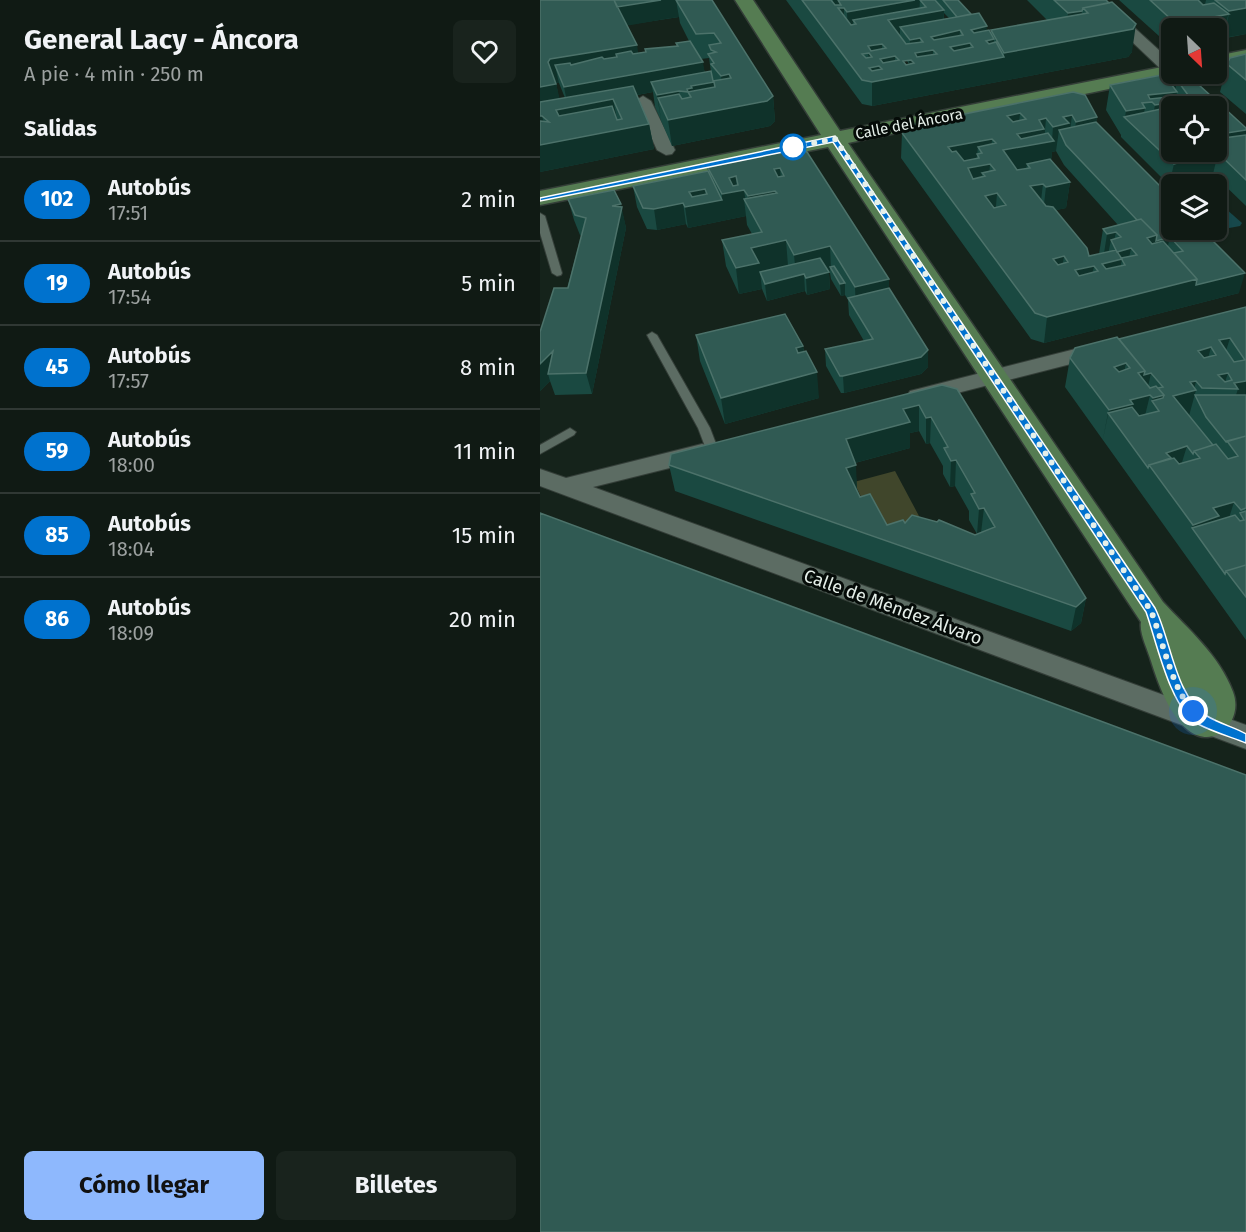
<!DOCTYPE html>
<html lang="es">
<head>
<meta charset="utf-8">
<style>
	:root { --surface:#101a14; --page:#19231d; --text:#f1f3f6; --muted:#9ca1a0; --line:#303834; --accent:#8eb8fd }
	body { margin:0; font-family:"Fira Sans",sans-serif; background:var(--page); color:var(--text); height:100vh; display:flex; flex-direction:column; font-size:22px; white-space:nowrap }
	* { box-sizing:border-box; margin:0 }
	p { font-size:20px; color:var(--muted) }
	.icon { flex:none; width:33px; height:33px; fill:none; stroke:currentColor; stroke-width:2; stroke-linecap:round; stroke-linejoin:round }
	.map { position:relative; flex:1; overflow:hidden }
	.details { display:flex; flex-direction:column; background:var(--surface); width:540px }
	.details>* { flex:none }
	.badge { padding:0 12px; border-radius:20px; font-size:21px; line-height:39px }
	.needle { width:39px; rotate:155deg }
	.tools { position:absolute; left:621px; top:18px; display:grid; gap:12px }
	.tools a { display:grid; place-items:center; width:66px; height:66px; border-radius:9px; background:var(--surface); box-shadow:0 2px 4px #0004,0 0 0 2px var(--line); font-size:30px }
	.you { position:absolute; width:30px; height:30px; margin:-15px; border:4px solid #fff; border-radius:50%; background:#1a73e8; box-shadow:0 0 0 9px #1a73e833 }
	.map>.badge { position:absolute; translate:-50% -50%; box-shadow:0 0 0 3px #fff }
	h2 { padding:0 24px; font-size:22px; line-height:54px }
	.round { display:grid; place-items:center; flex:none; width:63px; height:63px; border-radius:9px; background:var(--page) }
	.overview { display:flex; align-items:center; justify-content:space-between; height:102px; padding:0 24px }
	h1 { font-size:28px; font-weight:700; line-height:45px }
	.action { display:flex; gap:12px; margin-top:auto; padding:12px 24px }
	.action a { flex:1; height:69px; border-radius:9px; background:var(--accent); color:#111; font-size:24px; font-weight:700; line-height:69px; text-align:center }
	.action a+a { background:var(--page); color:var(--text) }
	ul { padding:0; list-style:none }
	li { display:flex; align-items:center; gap:18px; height:84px; padding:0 24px; border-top:2px solid var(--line) }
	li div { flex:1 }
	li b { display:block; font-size:22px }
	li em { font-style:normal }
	li .badge { min-width:66px; font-weight:700; text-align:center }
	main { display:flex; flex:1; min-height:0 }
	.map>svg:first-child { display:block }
	.green { fill:#40462b }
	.water { fill:#17484b }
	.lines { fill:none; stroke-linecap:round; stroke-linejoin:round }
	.lane-casing { stroke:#343e38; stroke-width:2 }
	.street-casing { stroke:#343e38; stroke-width:2 }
	.secondary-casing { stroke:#343e38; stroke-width:3 }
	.lane { fill:#5c6c63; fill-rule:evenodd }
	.street { fill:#5c6c63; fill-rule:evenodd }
	.secondary { fill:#557c52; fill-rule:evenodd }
	.wall { fill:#1a4941; fill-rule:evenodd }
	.shaded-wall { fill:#0f322a; fill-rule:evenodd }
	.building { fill:#305a53; stroke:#4c726a; stroke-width:1.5; fill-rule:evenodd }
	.line { fill:#0072ce; stroke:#fff; stroke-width:1.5 }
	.walk { stroke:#e5efe9; stroke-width:6; stroke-dasharray:0 10.8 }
	.stop-dot { fill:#fff; stroke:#0072ce; stroke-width:3 }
	.labels { text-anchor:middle; stroke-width:6; stroke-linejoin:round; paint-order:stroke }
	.far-street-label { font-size:15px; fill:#e5efe9; stroke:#050b08 }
	.street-label { font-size:18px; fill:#e5efe9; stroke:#050b08 }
</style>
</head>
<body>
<main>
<section class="details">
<div class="overview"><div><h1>General Lacy - Áncora</h1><p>A pie · 4 min · 250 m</p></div><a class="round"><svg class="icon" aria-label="heart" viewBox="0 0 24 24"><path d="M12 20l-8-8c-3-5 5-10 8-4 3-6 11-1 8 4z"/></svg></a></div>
<h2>Salidas</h2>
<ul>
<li><span class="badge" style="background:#0072ce;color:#fff">102</span><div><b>Autobús</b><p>17:51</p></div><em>2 min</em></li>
<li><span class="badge" style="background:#0072ce;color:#fff">19</span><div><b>Autobús</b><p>17:54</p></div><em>5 min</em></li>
<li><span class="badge" style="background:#0072ce;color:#fff">45</span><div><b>Autobús</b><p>17:57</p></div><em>8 min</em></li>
<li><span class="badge" style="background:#0072ce;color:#fff">59</span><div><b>Autobús</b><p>18:00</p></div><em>11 min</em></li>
<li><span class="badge" style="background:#0072ce;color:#fff">85</span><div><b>Autobús</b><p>18:04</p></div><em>15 min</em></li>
<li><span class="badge" style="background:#0072ce;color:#fff">86</span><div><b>Autobús</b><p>18:09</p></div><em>20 min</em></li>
</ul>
<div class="action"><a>Cómo llegar</a><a>Billetes</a></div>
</section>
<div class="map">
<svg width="706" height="1232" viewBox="0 0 706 1232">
	<rect width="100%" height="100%" fill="#15231b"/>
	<path class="green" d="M355 471 387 531 343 543 314 482Z"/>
	<path class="water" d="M677 201 702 223 700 226 684 229 677 225Z"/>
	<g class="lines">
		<g class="lane-casing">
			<path id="lane" d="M0 213 5 216 22 273 21 275 17 276 12 273 0 233Z
				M112 332 117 335 170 428 178 449 176 452 172 453 166 449 158 428 107 335Z
				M30 428 36 432 34 435 0 454V445Z"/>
		</g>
		<g class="street-casing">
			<path id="street" d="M548 0H564L632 62V74H638H626Z
				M103 96 111 101 135 150 132 154 126 155 117 150 95 101Z
				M563 342 570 344 573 349 570 354 378 403 370 401 367 396 370 391 378 389Z
				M162 444 170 446 173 452 170 458 53 487 706 725V749L0 486V469L26 478Z"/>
		</g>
		<g class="secondary-casing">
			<path id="secondary" d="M195 0H213L300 131 632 65V74H641L308 143 623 602C648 629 680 656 693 692 704 721 675 751 648 730 629 715 618 683 611 661 608 650 599 633 601 622L288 147 0 205V191L281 135Z
				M706 50V62L676 68V56Z"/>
		</g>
		<use href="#lane" class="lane"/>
		<use href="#street" class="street"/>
		<use href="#secondary" class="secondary"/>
	</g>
	<path class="wall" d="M0 0H172L233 96 235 121 230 126 132 146 115 107 113 92 97 95 109 124 114 149 0 172ZM139 17 140 23 149 41 136 43V46L105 49V52L98 53 87 25ZM169 58 171 72 165 73 161 59ZM16 83H19L25 98 19 99Z
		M246 0H418L446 31 451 33V30L507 20 487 0H566L592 52 588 57 332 106 322 104ZM404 13 409 18 404 19ZM363 61H367L369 64 366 65Z
		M579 0H706V34L676 40V28H632V46L629 45Z
		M706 54V114L680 92 687 64Z
		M632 73 706 128V206L673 174 629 185 581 137V135L566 110 570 85ZM632 106H676V152Z
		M533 92 557 117 556 122 699 293 504 343 491 339 361 158 362 133ZM516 151 524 165 578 225 563 229 559 254 549 256 516 210 526 208 530 182 511 161 512 152Z
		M255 149 349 288 388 367 381 374 304 393H301L286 366 285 349 324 341 309 315 308 300 305 295 301 296 291 279 290 273H289L290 289 267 295 265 291 227 301 222 289 199 294 186 266 182 240 212 234 207 225 206 216 148 228 146 224 117 230 107 229 97 207 93 186 168 171 167 166Z
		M28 199 81 207 86 228 52 394 15 395 10 381 0 391 41 236 40 235 34 220Z
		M706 307V640L525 387 530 358 579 339Z
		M156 335 263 346 264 352 279 398 185 424 160 361Z
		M402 385 546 598 541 623 531 631 135 491 129 465ZM379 431 386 444 390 443 403 466V474L410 487 415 486 429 511V520L437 534 435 535 365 523 347 525 320 497 317 489 315 463 370 448V433Z"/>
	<path class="shaded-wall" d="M122 0H136L139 17 125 19Z
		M122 0 125 19 80 27 76 7Z
		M293 0H380L379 15 404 10 403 34 420 30 419 45 430 43 429 63 446 41 454 39 453 59 464 57V53L596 24 592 52 588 57 332 106V82L340 69 329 71 328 46 342 44V59L355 56V77L369 64 370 40 360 27V43L316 24 313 20V35L308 36 307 12 304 8V32L293 17ZM397 36 391 37 379 53 380 39ZM393 50 397 54 393 70Z
		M658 0H666L662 19 689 14 683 38 676 40V28H641L642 23Z
		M706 8V34L683 38 689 11Z
		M542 11 539 35 525 38 528 13Z
		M447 26 445 50 433 47 431 30Z
		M97 45 101 70 77 57 76 54 79 73 15 65 19 83H16L22 109 73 99 78 124 0 113V87L10 59Z
		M163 62 166 82H111L113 92 28 107 24 87Z
		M189 74 192 99 184 101 181 76Z
		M637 80 635 92H637L635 102 654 99 652 106H632V127L610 130 615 105 608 95 629 81Z
		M174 82 177 107 151 97 147 89 151 86Z
		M139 91 143 116 118 98 121 120 117 95Z
		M233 96 235 121 230 126 132 146 128 120Z
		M605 108 600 132 585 117 586 111Z
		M480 113 478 134 499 120 506 118 504 143 512 141 513 127 523 117 532 115 529 140 519 130 516 151 512 152 511 166 490 168 487 164 486 171 461 176 467 116Z
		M0 116H2L9 141 0 142Z
		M557 117 553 142 532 147 536 122Z
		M109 124 114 149 0 172V145Z
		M682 129 676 154V130Z
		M706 130V137L681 156 687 133Z
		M452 139 448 189 445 176 442 173 441 191 407 173 408 147ZM438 147 442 153 436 166 437 154V155Z
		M678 153 673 174 629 185 634 164Z
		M240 168 242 193 234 169Z
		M196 176 197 191 204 190 206 203 204 199 206 216 148 228 145 207 149 192 165 189 167 203 182 200V194L189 178Z
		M530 182 526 208 503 213 506 187Z
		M503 184 500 209 490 186Z
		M235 191 238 216 209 209 208 196Z
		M457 193 455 219 445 196Z
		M143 203 146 224 117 230 114 209Z
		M81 204 86 228 52 394 46 373 72 206Z
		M576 232 573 245 571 240 567 259 563 260 567 234Z
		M617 235 616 241 612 261 607 238Z
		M630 237 625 258 612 261 616 241Z
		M246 240 248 266 220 272 222 289 199 294 196 268 211 248Z
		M290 246 291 269 290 267V273H289L290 289 267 295 266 278 264 274 265 291 227 301 225 284 256 276 254 255Z
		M591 248 586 274 585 265 582 259 577 285 562 264 577 252Z
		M524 256 520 282 513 259Z
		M554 266 549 292 535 270Z
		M705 273 699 293 504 343 507 317 657 279Z
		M349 279V305L316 310 315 287Z
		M305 283V295L301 296 300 284Z
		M690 338 682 364 679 340Z
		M263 346 265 372 256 348Z
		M671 347 664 373 658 351Z
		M388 350V367L381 374 304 393 303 376Z
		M13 351 8 374 10 381 0 391V364Z
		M586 363 580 393 574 367Z
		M605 371 611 373 606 396 610 395 603 424 568 413 563 439 569 410 598 373Z
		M277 372 279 398 185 424 181 398Z
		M688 373 683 388 678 375Z
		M656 381 654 390H656L649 416 633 396 650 382Z
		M706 381V405L692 407 698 389 694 383Z
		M624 395 619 411 612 401 613 398Z
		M379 405V431L370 433V448L307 465 306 439 363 409Z
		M391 417 390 443 386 444V418Z
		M647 446 639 472 626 453Z
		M416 460 415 486 410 487 411 461Z
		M316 465 317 491 306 468Z
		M694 502 685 531 652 528 653 525 673 508Z
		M444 508 441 533 437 534 439 509Z
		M546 598 541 623 531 631 536 607Z"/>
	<path class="building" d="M0 0H74L97 45 10 59 8 62 16 84 0 87Z
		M74 0H121L77 7Z
		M136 0H172L233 96 227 101 128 120 118 98 139 94 142 99 151 97 148 92 139 91 117 95 111 82 171 71 173 81 191 78 189 74 181 76 171 64 174 63 168 54 176 52 171 50 169 45 181 43 174 33 156 34ZM174 82 175 87 148 92 147 89 152 88 151 86Z
		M262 0H291L295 5H301L298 0H375L307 12 304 8H298L311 25 316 24 313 20 386 7 380 0H395L404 10 348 20 366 44 383 42 380 38 370 40 360 27 439 13 447 26 431 30 434 33 449 30 454 39 446 41 449 44 456 42 464 57 332 82 322 80ZM420 30 423 35 394 40 391 37ZM430 43 433 47 414 51 410 47ZM342 44 346 48 331 51 328 46ZM393 50 397 54 377 57 375 53ZM329 53 332 57 326 58 322 54ZM355 56 359 60 343 63 340 59ZM371 60 374 63 366 65 363 61ZM339 66 342 69 332 71 329 68Z
		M403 0H418L431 14 417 17Z
		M514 0H566L569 3 543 8 542 11 528 13Z
		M610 0H658L663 5 674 3 689 14 642 23 633 21Z
		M675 0H706V8L689 11Z
		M572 2 596 24 593 29 464 53 451 30 548 13 543 8Z
		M150 41 163 62 24 87 15 65 30 63 31 65 62 57 64 59 77 57 76 54 91 51 93 54 106 52 105 49 138 46 136 43Z
		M706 54V80L687 64 690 58Z
		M632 73V74H647L706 128V130L687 133 682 129 676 130V106H648L659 104 654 99 615 105 612 102 602 103 605 108 586 111 570 85ZM637 80 648 95 610 99 608 95 637 92 629 81Z
		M93 86 109 124 0 145V121L9 122 2 116H0V102ZM73 99 82 119 77 120 72 106 19 116 16 110Z
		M533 92 545 95 557 117 536 122 532 115 523 117 529 123 513 127 506 118 499 120 504 129 477 134 481 139 508 133 514 141 463 150 477 170 490 168 487 164 510 159 530 182 506 187 503 184 490 186 506 206 513 207 547 248 549 256 576 250 582 259 562 264 566 269 585 265 581 258 597 255 591 248 577 252 571 240 581 237 576 232 567 234 563 229 601 219 617 235 607 238 612 244 623 241 657 279 507 317 495 313 362 133 365 126ZM480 113 486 119 473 122 467 116ZM452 139 456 143 438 147 442 153 437 154 439 158 424 161 416 151 412 152 408 147ZM450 164 455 170 442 173 445 176 433 179 428 168ZM457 193 466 205 454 208 445 196ZM524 256 528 262 518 265 513 259ZM554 266 558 271 539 276 535 270Z
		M630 107 632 108V152H676V139L706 135V180L678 153 634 164 584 117Z
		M556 122 632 198V230H662L705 273 656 285 657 279 634 253 643 251 630 237 616 241 617 235 601 219 597 220 526 145 519 130Z
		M255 149 267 152 349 279 315 287 290 246 254 255 246 240 211 248 219 263 196 268 182 240 222 232 204 199 237 193 235 191 208 196 204 190 182 194 167 166ZM240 168 244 176 238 177 234 169ZM196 176 198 185 193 186 189 178Z
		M168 171 182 200 145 207 143 203 114 209 103 208 93 186ZM165 189 167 194 152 197 149 192Z
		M74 190 81 204 72 206 82 207 46 373 8 374 13 351 0 364V332L14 288H28L46 218 35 215 28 199Z
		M280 258 289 272 266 278 264 274 225 284 220 272Z
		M294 266 305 283 300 284 290 267Z
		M349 288 388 350 381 357 303 376H300L285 349 333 339 308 298Z
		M706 307V381L694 383 698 389 662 388 656 381 650 382 656 390 633 396 673 445 654 451 653 454 647 446 626 453 631 458 609 465 608 468 568 413 592 407 599 416 619 411 612 401 623 398 624 395 618 388 623 387 611 373 604 375 605 371 579 339ZM690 338 705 360 694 362 679 340ZM671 347 676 355 664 358 658 351ZM688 373 692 380 685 382 678 375Z
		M245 314 263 346 256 348 258 353 266 351 277 372 181 398 156 335Z
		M577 337 605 371 598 373 610 388 616 386 624 395 613 398 610 395 590 400 593 404 569 410 530 358 535 348ZM586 363 590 368 579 372 574 367Z
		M402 385 417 389 546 598 536 607 129 465 131 454ZM379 405 386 418 391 417 408 447 404 448 411 461 416 460 435 493 431 494 439 509 444 508 455 527 435 535 399 520 397 522 372 515 365 523 363 520 347 525 330 494 320 497 306 468 316 465 306 439 370 422 363 409Z
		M655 395H706V436L686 442 666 417Z
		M706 436V508L701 510 694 502 673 508 679 516 653 525 609 465 634 458 639 464 660 458 654 451 676 444 688 459 698 456 687 441Z
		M706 511V565L686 571 685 574 652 528 695 515 700 521 704 520 700 513Z
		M0 513 706 775V1232H0Z
		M706 565V597L686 571Z"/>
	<path class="line" d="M295 136 615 608C631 639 635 697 667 716 680 724 697 728 706 734V743C691 737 673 732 658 724 630 708 617 643 606 612L293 142 0 201V198Z"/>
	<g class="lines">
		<path class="walk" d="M253 147 295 139 611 611C623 641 632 689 653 711"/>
	</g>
	<circle class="stop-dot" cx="253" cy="147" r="12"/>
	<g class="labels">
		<g class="far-street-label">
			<text transform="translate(369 124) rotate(-11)" y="5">Calle del Áncora</text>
		</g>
		<g class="street-label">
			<text transform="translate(353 607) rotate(20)" y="6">Calle de Méndez Álvaro</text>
		</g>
	</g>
</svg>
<div class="tools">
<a><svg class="needle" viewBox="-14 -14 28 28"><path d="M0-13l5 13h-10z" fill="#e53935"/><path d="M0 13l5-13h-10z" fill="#9ca1a0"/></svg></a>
<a><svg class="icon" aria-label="locate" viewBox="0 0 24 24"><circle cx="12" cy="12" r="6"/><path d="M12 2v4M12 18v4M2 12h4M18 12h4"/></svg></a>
<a><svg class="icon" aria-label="layers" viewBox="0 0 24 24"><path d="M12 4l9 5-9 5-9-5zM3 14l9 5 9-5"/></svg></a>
</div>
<div class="you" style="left:653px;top:711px"></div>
</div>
</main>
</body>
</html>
